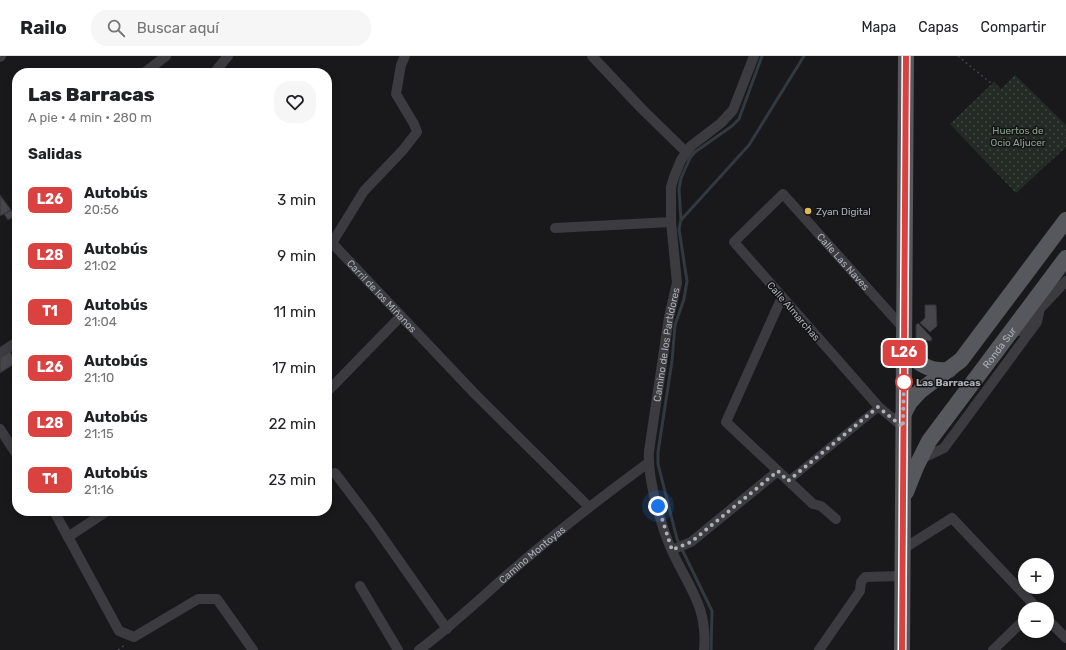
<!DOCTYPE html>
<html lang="es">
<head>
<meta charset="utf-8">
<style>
	:root { --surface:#fff; --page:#f6f6f6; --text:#202124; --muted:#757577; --line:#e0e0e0 }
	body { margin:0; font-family:Rubik,sans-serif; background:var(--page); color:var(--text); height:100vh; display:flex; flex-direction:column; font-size:15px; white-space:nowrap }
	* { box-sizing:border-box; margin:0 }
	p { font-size:13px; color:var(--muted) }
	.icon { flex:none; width:22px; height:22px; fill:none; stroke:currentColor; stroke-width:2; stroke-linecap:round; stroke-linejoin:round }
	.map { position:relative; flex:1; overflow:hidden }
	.details { position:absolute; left:12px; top:12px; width:320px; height:448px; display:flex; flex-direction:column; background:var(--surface); border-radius:16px; box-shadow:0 2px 6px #0003 }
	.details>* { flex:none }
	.badge { padding:0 8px; border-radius:6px; font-size:14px; line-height:26px }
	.tools { position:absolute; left:1018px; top:502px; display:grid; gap:8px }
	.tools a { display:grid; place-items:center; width:36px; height:36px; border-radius:50%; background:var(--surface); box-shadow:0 2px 6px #0003; font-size:20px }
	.you { position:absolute; width:20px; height:20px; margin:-10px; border:3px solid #fff; border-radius:50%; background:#1a73e8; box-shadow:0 0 0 6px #1a73e833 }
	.map>.badge { position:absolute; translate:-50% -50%; box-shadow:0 0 0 2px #fff }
	h2 { padding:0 16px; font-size:15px; line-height:36px }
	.round { display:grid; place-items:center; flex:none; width:42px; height:42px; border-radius:16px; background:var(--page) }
	.overview { display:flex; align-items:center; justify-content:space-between; height:68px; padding:0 16px }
	h1 { font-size:19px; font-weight:800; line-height:30px }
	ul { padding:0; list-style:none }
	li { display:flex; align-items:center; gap:12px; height:56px; padding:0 16px }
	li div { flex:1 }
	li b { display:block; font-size:15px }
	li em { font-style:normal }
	li .badge { min-width:44px; font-weight:700; text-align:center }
	header { display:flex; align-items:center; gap:24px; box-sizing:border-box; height:56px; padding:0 20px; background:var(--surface); border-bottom:1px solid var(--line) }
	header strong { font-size:19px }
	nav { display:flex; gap:22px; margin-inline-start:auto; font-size:14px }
	.search { width:280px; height:36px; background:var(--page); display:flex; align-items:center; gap:10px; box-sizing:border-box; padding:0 14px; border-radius:16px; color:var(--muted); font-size:15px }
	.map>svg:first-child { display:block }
	.garden { fill:url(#garden-dots) }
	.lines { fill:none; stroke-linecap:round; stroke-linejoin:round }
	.stream { stroke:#333940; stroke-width:3 }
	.building { fill:#47464b; stroke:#343437 }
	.path { stroke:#414247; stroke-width:1.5; stroke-dasharray:2 3; stroke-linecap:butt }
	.pedestrian { stroke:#3b3b40; stroke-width:8 }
	.minor { stroke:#3b3b40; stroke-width:10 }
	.primary { stroke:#57585e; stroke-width:16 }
	.line-casing { stroke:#fff; stroke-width:9 }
	.line { stroke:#da4241; stroke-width:6 }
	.walk { stroke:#adb0b9; stroke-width:4; stroke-dasharray:0 7.2 }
	.poi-dot { fill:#debb4f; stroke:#141416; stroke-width:1.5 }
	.stop-dot { fill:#fff; stroke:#da4241; stroke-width:2 }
	.labels { text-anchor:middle; stroke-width:3; stroke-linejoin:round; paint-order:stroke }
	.park-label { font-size:10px; fill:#87a28b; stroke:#141416 }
	.poi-label { font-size:10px; fill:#adb0b9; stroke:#141416; text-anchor:start }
	.street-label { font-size:10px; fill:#adb0b9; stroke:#141416 }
	.stop-label { font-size:10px; font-weight:bold; fill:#adb0b9; stroke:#141416; text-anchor:start }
</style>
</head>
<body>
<header>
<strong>Railo</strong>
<div class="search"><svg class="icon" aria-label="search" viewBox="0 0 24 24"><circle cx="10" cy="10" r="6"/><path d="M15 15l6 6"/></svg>Buscar aquí</div>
<nav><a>Mapa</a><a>Capas</a><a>Compartir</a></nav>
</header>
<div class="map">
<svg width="1066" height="594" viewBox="0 0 1066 594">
	<defs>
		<pattern id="garden-dots" width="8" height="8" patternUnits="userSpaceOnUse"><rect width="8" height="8" fill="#242b25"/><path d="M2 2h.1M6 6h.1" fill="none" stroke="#414743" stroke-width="1.8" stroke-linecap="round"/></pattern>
	</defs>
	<rect width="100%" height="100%" fill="#19191b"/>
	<path class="garden" d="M1015 19 1066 69V91L1016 137 950 68 994 26 1001 33Z"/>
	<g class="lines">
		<path class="stream" d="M681 164 749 89 804 0
			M711 594 712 555 677 483 658 408V396L672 305 675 269 684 243 687 225 679 173 681 164 679 133 681 122 690 102 695 96 732 70 739 63 762 0"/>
	</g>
	<path class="building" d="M0 139 11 154 0 160Z
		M11 154 15 160 8 164 4 158Z
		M925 249H936L937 270 930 276 920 267 925 262Z
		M918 267 932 282 931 285 916 284V269Z
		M8 293 17 306 0 317V298Z"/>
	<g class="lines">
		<path class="path" d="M958 0 992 28
			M118 594 126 588"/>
		<path class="pedestrian" d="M788 425 879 351"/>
		<g class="minor">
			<path id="s1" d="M405 0 401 9 396 38 414 68 417 76 403 94 364 135 332 187 475 338 589 451"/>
			<path d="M592 0 641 52 686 96"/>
			<path d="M0 1 1 0"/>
			<path d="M144 17 166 0"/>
			<path d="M214 17 228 0"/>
			<path d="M555 172 671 166"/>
			<path d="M782 241 726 366 813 448 821 450 836 463"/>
			<path d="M1019 275 1066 225"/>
			<path d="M0 297 17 286"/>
			<path d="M327 336 401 260"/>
			<path id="s2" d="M903 371 879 351 734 186 783 138 904 273"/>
			<path d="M0 373 17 399"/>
			<path d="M921 403 944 392 1037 266 1040 252"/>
			<path d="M335 417 372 466 447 573"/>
			<path d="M54 455 119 575 134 581 198 543H217L253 594"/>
			<path d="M68 481 107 455"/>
			<path d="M903 493 952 462 1038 553"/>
			<path d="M672 494 691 486 778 415"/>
			<path d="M360 530 398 594"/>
			<path d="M1047 563 1066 582"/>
			<path id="s3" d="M419 594C457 566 491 532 528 501 567 468 607 437 648 407"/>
			<path id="s4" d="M704 594C708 551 689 532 672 495 661 470 647 422 649 395L669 261 677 227 671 166V131L674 121 681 104 691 90 721 67 733 54 754 0"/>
			<path d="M819 594 860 535 861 526 865 521 902 520"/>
			<path d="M993 594 1025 563"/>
		</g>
		<g class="primary">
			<path d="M904 293C917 307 929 316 949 314"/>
			<path d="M903 359 910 346 920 335 961 304 1066 164"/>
			<path id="s5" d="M906 436 916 411 929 385 1066 202"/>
			<path d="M902 594 906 0"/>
		</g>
	</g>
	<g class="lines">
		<g class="line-casing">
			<path id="line" d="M902 594 906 0"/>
		</g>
		<use href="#line" class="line"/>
		<path class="walk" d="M658 450 672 494 691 486 778 415 788 425 878 351 903 371 904 320V326"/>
	</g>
	<circle class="poi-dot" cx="808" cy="155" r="4"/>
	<circle class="stop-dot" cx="904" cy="326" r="8"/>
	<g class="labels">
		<g class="park-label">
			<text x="1018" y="78">Huertos de<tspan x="1018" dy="12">Ocio Aljucer</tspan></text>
		</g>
		<g class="poi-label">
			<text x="816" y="159">Zyan Digital</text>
		</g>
		<g class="street-label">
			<text dy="4" stroke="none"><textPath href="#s2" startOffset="410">Calle Las Naves</textPath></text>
			<text dy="4" stroke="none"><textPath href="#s1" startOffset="296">Carril de los Miñanos</textPath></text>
			<text transform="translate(794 255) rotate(49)" y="4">Calle Almarchas</text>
			<text dy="4" stroke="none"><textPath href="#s4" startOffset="317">Camino de los Partidores</textPath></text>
			<text dy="4" stroke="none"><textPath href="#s5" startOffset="173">Ronda Sur</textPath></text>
			<text dy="4" stroke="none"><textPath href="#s3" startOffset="148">Camino Montoyas</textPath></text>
		</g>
		<g class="stop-label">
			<text x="916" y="330">Las Barracas</text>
		</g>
	</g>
</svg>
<div class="tools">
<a>+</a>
<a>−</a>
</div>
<div class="you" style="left:658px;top:450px"></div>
<b class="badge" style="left:904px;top:297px;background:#da4241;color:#fff">L26</b>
<section class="details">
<div class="overview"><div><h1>Las Barracas</h1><p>A pie · 4 min · 280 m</p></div><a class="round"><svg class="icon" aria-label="heart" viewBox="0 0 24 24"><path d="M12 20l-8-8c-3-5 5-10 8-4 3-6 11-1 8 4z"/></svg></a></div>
<h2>Salidas</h2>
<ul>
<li><span class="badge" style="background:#da4241;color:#fff">L26</span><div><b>Autobús</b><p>20:56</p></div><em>3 min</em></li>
<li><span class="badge" style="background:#da4241;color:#fff">L28</span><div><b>Autobús</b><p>21:02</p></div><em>9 min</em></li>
<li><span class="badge" style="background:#da4240;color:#fff">T1</span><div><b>Autobús</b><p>21:04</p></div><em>11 min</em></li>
<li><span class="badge" style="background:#da4241;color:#fff">L26</span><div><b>Autobús</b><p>21:10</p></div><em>17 min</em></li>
<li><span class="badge" style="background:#da4241;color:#fff">L28</span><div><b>Autobús</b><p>21:15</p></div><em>22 min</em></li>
<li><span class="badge" style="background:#da4240;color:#fff">T1</span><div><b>Autobús</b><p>21:16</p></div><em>23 min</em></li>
</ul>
</section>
</div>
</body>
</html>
